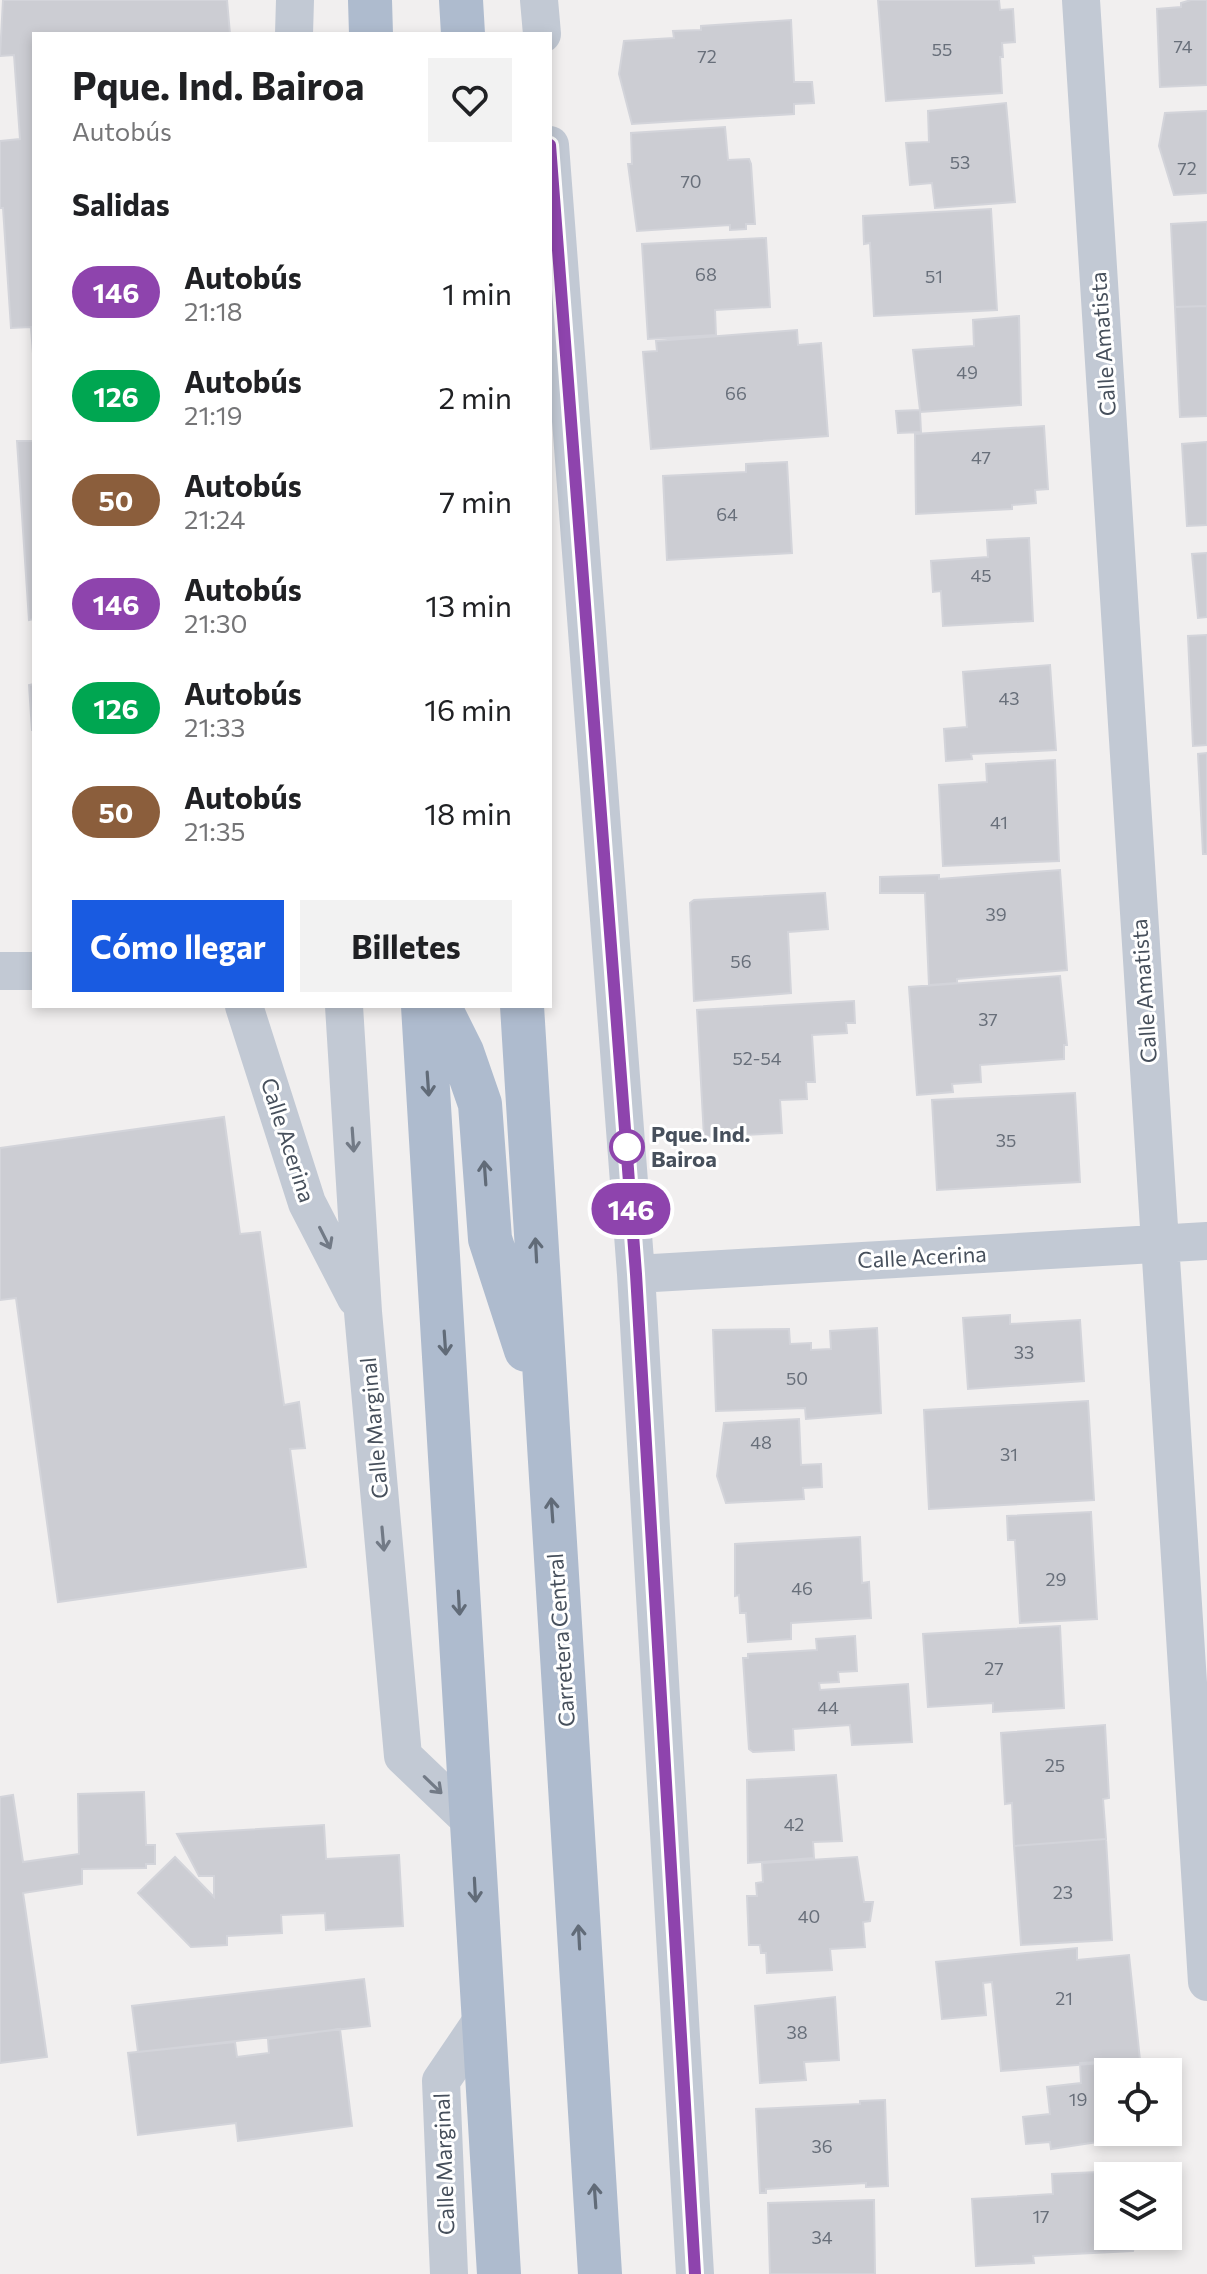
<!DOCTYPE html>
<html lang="es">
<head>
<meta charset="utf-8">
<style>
	:root { --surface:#fff; --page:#f2f2f2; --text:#202124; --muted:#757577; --accent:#195be1 }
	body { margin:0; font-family:Commissioner,sans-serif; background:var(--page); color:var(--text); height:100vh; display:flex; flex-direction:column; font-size:30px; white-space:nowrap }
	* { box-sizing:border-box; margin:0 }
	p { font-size:26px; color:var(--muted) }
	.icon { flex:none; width:44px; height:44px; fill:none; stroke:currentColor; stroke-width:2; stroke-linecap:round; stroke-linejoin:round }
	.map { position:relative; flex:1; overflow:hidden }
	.details { position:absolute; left:32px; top:32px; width:520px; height:976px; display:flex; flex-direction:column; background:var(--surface); border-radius:0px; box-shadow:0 4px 12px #0003 }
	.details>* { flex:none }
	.badge { padding:0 16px; border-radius:26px; font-size:28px; line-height:52px }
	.buttons { position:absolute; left:1094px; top:2058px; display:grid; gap:16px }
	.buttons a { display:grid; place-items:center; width:88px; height:88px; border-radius:0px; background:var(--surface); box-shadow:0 4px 12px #0003; font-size:40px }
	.map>.badge { position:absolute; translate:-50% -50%; box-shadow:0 0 0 4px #fff }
	h2 { padding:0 40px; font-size:30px; line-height:72px }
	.round { display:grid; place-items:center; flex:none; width:84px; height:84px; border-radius:0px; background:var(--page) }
	.head { display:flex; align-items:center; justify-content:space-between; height:136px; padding:0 40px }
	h1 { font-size:38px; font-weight:700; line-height:60px }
	.primary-button { display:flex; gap:16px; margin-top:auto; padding:16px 40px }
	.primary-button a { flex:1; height:92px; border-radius:0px; background:var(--accent); color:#fff; font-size:32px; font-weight:700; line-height:92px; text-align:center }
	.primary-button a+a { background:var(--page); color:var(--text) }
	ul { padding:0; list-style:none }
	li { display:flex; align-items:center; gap:24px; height:104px; padding:0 40px }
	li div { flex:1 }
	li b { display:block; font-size:30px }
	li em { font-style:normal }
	li .badge { min-width:88px; font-weight:700; text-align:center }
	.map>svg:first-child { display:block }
	.building { fill:#cccdd3; stroke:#d3d4da; stroke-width:2 }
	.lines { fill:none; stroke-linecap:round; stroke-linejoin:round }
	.street { stroke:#c2c9d4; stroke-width:38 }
	.primary { stroke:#aebbce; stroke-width:44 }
	.oneway { stroke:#616b78 }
	.oneway2 { stroke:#727a86 }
	.line-casing { stroke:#fff; stroke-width:18 }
	.line { stroke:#8e44ad; stroke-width:12 }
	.stop-dot { fill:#fff; stroke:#8e44ad; stroke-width:4 }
	.labels { text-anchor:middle; stroke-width:6; stroke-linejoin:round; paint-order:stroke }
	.number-label { font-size:18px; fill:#686f7a }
	.street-label { font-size:22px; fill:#47505c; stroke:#fff }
	.stop-label { font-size:22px; font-weight:bold; fill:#47505c; stroke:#fff; text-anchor:start }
</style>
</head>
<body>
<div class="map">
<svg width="1207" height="2274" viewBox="0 0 1207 2274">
	<rect width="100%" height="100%" fill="#f1efef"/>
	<path class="building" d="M3 0H227L230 34H34V367L31 327 11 328 3 208H0V141L20 139 14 55 0 56Z
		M878 0H999L1000 10 1013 9 1015 42 1002 43 1003 57H1000L1002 93 886 101Z
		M1191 0H1207V85L1160 87 1157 9 1181 7V3Z
		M791 20 794 82H812L814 103 794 104V114L632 124 619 74 624 41 674 38 673 31 701 30V26Z
		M1006 103 1015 202 935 208 932 183 910 185 906 143 929 142 928 111Z
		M1207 111V193L1174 195 1159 146 1165 113Z
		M725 127 728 160 749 159 751 164 755 224H746V229L730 230V225L637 231 628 164H632L631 133Z
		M991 209 997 310 874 316 870 243 864 244 863 216Z
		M1207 222V306L1175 307 1171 224Z
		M766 238 770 307 715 310 716 335 648 339 642 244Z
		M1207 306V416L1180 417 1175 307Z
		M1019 316 1021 405 920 412 921 432 898 433 896 411 920 410 913 350 974 346 973 320Z
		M797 330 798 345 821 343 828 436 651 449 643 352 657 351 656 341Z
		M1044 426 1048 489 1035 490 1036 503 1012 505V509L916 514 915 434Z
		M17 441H34V619L29 620Z
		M1207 442V525L1187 526 1182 444Z
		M787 462 792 553 667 560 663 476 746 472V464Z
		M1029 538 1033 621 943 626 941 591 933 592 931 561 988 557 987 540Z
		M1207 553V617L1198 618 1192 554Z
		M1207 635V745L1193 746 1188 636Z
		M1050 665 1056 750 971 754 972 759 946 761 944 729 967 727 963 672Z
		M34 684V730H32L29 685Z
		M1207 753V854H1203L1198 754Z
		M1055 760 1059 861 943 866 939 785 987 782 986 764Z
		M1060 870 1067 970 957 979V983L929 985 925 893H880V877L939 875V879Z
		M825 893 828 929 788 932 791 993 694 1001 690 903 694 900Z
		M1060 976 1067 1045H1064V1059L980 1065 981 1082 952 1084 953 1092 917 1095 909 987Z
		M854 1001 855 1023H846L847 1033 812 1035 815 1082H806L807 1099 780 1100 782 1133 704 1137 697 1010Z
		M1075 1093 1080 1182 937 1190 932 1100Z
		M224 1117 240 1234 260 1232 284 1405 299 1402 305 1448 290 1449 306 1567 58 1602 16 1298 0 1300V1148Z
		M1010 1315V1324L1080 1320 1084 1381 968 1389 963 1318Z
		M877 1328 881 1413 806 1419 805 1408 716 1411 713 1330 789 1329 790 1344 811 1343V1350L831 1349 830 1331Z
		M1088 1401 1094 1500 929 1509 924 1410Z
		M799 1419 801 1465 821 1464 822 1487 803 1488 804 1499 726 1503 717 1476 724 1423Z
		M1091 1512 1097 1619 1020 1623 1015 1540H1008L1007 1516Z
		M860 1537 862 1583 869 1582 871 1618 791 1623V1639L748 1642 746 1613H740L739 1595 735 1596V1544Z
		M1060 1626 1064 1708 993 1712V1703L928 1707 923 1634Z
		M855 1636 857 1671 838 1672 839 1682 819 1683 820 1690 908 1684 912 1742 852 1745 850 1725 793 1729 794 1750 753 1752 749 1749 743 1658H748V1654L817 1650 816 1639Z
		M1105 1725 1109 1798 1103 1799 1106 1839 1014 1846 1012 1803 1005 1804 1001 1733Z
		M836 1775 842 1841 813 1842 814 1858 748 1863 747 1780Z
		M144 1792 146 1845H155V1864H146V1868L82 1869V1884L23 1893 47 2057 0 2063V1797L13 1795 23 1862 79 1854 78 1794Z
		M324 1825 326 1859 399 1855 403 1926 326 1930 325 1913 281 1915 282 1933 227 1936V1945L191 1947 138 1893 175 1857 214 1897V1876H199L177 1834Z
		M1106 1839 1112 1940 1021 1945 1014 1846Z
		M857 1857 864 1902H873L870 1921 863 1922 865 1947 830 1949 832 1970 767 1973 766 1953H761L760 1945H749L747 1896H757L756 1883 763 1882 762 1863Z
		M1077 1948V1960L1129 1955 1140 2060 1001 2071 992 1982 983 1983 986 2015 942 2019 936 1962Z
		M364 1979 370 2026 138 2052 132 2006Z
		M835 1997 839 2060 804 2062 806 2080 760 2083 755 2006Z
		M340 2029 352 2126 238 2141 236 2123 138 2135 128 2053 235 2042 237 2057 269 2053 268 2039Z
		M1123 2061 1124 2072H1108V2132H1131V2137L1051 2149 1050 2142 1026 2144 1023 2117 1050 2114 1047 2087 1081 2083 1080 2063Z
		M885 2100 888 2186 866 2187V2183L766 2189V2193H760L756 2109 860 2104V2101Z
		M1123 2171 1125 2176H1108V2236H1136L1133 2251 1033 2256 1034 2263 976 2266 972 2199 1053 2194 1052 2174Z
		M874 2200 875 2274H770L768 2203Z"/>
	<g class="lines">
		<path class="street" d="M539 0 542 34
			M1081 0 1207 1982
			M294 34 295 0
			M550 145 636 1274 695 2274
			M0 971H34
			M244 1006 307 1203 356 1298
			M344 1006 363 1312 403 1756 471 1821
			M636 1274 1207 1241
			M449 2274 441 2081 483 2019"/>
		<path class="primary" d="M370 0 371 34
			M461 0 463 34
			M423 1006 499 2274
			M439 1006 462 1052 480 1104 490 1239 526 1350
			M522 1006 600 2274"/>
	</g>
	<defs><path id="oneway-shaft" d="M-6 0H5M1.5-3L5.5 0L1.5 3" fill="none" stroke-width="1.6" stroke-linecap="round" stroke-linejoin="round" transform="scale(2)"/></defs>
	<g class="oneway">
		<use href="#oneway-shaft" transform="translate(428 1084) rotate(86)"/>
		<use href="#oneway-shaft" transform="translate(485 1173) rotate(-94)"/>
		<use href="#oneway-shaft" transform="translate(536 1250) rotate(-93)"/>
		<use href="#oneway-shaft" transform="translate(445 1343) rotate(86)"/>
		<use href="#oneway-shaft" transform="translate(552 1510) rotate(-94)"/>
		<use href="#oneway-shaft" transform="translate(459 1603) rotate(87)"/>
		<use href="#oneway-shaft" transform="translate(475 1890) rotate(87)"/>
		<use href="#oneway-shaft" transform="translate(579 1937) rotate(-93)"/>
		<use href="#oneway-shaft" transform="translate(595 2196) rotate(-94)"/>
	</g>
	<g class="oneway2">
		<use href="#oneway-shaft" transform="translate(353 1140) rotate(86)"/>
		<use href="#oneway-shaft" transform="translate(325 1238) rotate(63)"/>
		<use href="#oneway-shaft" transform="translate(383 1539) rotate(85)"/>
		<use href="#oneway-shaft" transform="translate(433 1785) rotate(44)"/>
	</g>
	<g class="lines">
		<g class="line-casing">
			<path id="line" d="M550 145 636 1274 695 2274"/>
		</g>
		<use href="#line" class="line"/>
	</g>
	<circle class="stop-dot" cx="627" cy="1147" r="16"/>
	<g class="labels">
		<g class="number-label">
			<text x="1183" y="53">74</text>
			<text x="942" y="56">55</text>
			<text x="707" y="63">72</text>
			<text x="960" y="169">53</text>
			<text x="1187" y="175">72</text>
			<text x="691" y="188">70</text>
			<text x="706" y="281">68</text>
			<text x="934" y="283">51</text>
			<text x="967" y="379">49</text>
			<text x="736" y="400">66</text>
			<text x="981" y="464">47</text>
			<text x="727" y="521">64</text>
			<text x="981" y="582">45</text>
			<text x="1009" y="705">43</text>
			<text x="999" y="829">41</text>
			<text x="996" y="921">39</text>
			<text x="741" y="968">56</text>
			<text x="988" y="1026">37</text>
			<text x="757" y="1065">52-54</text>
			<text x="1006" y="1147">35</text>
			<text x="1024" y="1359">33</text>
			<text x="797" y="1385">50</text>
			<text x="761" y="1449">48</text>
			<text x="1009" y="1461">31</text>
			<text x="1056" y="1586">29</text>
			<text x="802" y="1595">46</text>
			<text x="994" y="1675">27</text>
			<text x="828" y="1714">44</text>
			<text x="1055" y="1772">25</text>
			<text x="794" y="1831">42</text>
			<text x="1063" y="1899">23</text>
			<text x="809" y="1923">40</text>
			<text x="1064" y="2005">21</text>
			<text x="797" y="2039">38</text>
			<text x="1078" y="2106">19</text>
			<text x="822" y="2153">36</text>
			<text x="1041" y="2223">17</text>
			<text x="822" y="2244">34</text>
		</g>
		<g class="street-label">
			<text transform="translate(1103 344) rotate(-94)" y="8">Calle Amatista</text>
			<text transform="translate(1144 991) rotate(-94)" y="8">Calle Amatista</text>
			<text transform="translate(288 1140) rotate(72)" y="8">Calle Acerina</text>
			<text transform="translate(922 1257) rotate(-3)" y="8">Calle Acerina</text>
			<text transform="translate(374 1428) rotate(-95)" y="8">Calle Marginal</text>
			<text transform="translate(561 1640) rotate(-94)" y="8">Carretera Central</text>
			<text transform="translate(444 2164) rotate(-92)" y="8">Calle Marginal</text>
		</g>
		<g class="stop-label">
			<text x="651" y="1142">Pque. Ind.<tspan x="651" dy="25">Bairoa</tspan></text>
		</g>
	</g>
</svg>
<div class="buttons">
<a><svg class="icon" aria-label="locate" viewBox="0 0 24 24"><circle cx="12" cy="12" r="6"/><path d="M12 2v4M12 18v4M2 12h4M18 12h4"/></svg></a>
<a><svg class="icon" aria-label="layers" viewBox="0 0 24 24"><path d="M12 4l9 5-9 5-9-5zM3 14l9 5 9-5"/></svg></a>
</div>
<b class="badge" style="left:631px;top:1209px;background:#8e44ad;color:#fff">146</b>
<section class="details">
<div class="head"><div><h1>Pque. Ind. Bairoa</h1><p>Autobús</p></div><a class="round"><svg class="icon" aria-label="heart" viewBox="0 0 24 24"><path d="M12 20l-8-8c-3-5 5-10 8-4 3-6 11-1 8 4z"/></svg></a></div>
<h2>Salidas</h2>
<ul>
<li><span class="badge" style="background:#8e44ad;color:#fff">146</span><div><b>Autobús</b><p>21:18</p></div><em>1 min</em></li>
<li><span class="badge" style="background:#00a651;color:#fff">126</span><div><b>Autobús</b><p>21:19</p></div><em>2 min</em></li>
<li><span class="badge" style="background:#8b5e3c;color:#fff">50</span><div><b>Autobús</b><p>21:24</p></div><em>7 min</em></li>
<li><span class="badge" style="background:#8e44ad;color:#fff">146</span><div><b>Autobús</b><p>21:30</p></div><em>13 min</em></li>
<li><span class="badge" style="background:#00a651;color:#fff">126</span><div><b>Autobús</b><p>21:33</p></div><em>16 min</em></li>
<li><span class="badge" style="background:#8b5e3c;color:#fff">50</span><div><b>Autobús</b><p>21:35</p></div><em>18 min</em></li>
</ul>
<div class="primary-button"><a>Cómo llegar</a><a>Billetes</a></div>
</section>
</div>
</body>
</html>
